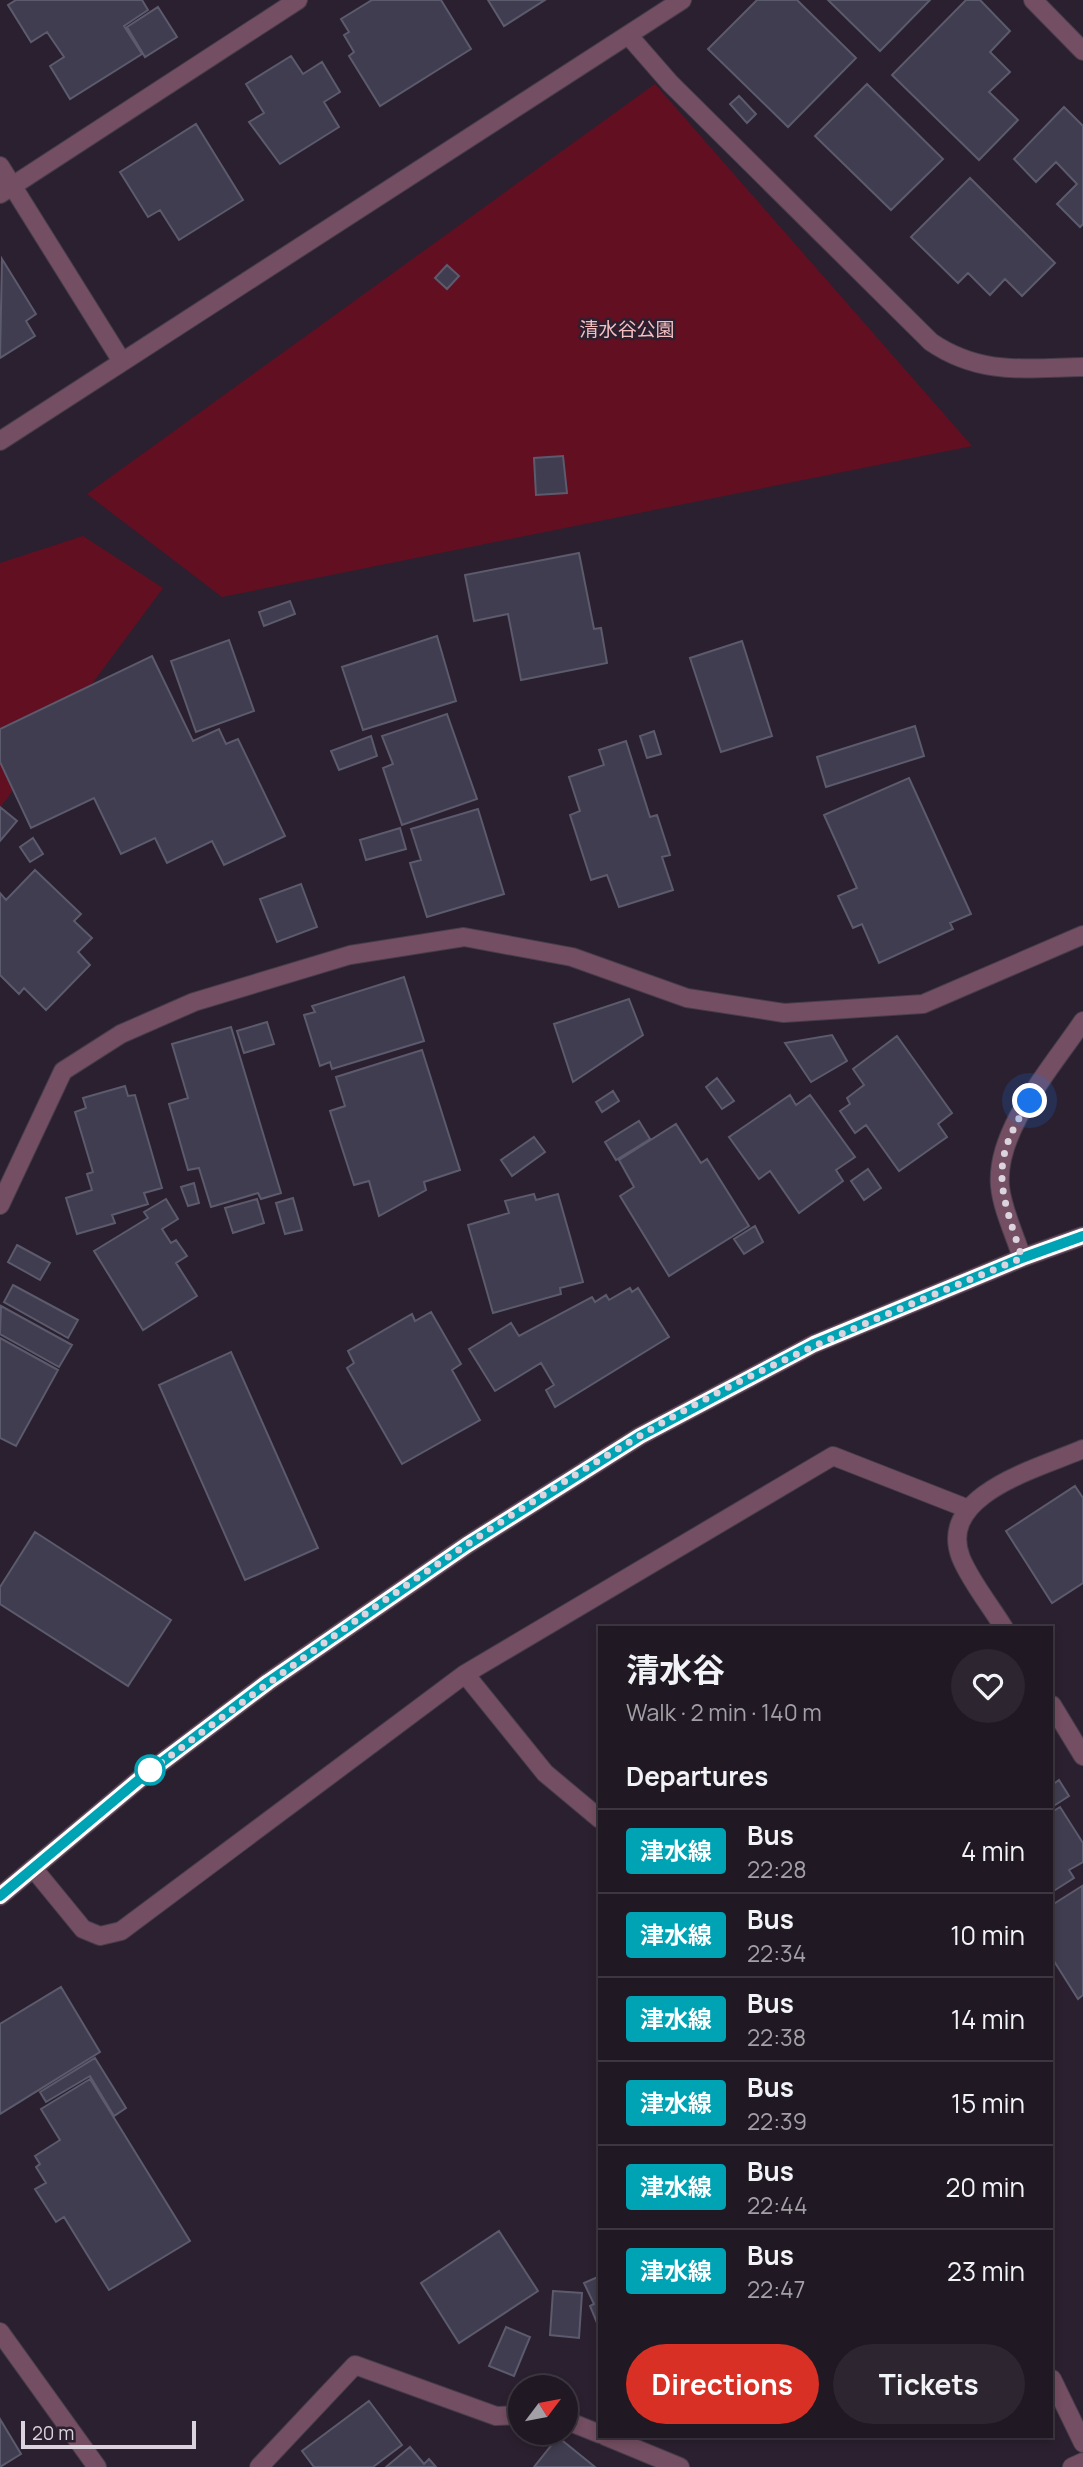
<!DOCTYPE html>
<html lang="en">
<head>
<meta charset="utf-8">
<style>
	:root { --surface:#201823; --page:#2d2530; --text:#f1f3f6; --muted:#a2a0a6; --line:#3d3741; --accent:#d93025 }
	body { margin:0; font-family:Manrope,"Noto Sans JP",sans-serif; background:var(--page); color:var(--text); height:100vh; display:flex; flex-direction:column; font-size:26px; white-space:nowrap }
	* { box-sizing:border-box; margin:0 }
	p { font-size:23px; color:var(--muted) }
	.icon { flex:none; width:38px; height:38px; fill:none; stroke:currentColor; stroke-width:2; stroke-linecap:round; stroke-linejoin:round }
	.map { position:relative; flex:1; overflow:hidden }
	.panel { position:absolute; left:598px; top:1626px; width:455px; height:812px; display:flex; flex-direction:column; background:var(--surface); border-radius:0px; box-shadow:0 4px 10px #0003,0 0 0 2px var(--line) }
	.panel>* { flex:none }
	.badge { padding:0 14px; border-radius:5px; font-size:24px; line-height:46px }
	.needle { width:46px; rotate:58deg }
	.fabs { position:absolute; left:508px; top:2375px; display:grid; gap:14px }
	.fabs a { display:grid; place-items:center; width:70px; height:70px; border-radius:50%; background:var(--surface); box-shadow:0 4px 10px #0003,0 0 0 2px var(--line); font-size:35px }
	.scale { position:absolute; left:21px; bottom:18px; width:175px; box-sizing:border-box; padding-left:7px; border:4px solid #dbd3dd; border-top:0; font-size:19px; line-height:24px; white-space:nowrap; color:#dbd3dd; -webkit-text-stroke:5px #2b202f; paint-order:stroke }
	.you { position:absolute; width:35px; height:35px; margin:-18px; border:5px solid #fff; border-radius:50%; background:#1a73e8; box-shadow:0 0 0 10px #1a73e833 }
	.map>.badge { position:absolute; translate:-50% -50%; box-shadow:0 0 0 4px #fff }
	h2 { padding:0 28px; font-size:26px; line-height:63px }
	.round { display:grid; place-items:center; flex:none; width:74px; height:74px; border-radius:37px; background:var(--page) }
	.overview { display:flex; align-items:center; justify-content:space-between; height:119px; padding:0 28px }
	h1 { font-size:33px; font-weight:700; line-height:52px }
	.cta { display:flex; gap:14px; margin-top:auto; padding:14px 28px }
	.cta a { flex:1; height:80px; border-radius:42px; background:var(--accent); color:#fff; font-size:28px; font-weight:700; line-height:80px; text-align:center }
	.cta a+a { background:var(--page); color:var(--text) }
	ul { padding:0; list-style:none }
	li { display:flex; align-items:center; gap:21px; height:84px; padding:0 28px; border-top:2px solid var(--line) }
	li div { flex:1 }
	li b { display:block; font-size:26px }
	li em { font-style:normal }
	li .badge { min-width:77px; font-weight:700; text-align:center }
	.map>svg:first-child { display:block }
	.green { fill:#630f22 }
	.building { fill:#3f3d4f; stroke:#5c5a6d; stroke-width:2 }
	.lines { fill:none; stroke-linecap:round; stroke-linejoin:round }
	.minor-casing { stroke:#473d4b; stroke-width:20 }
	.tertiary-casing { stroke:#473d4b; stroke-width:20 }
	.minor { stroke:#744e62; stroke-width:18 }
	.tertiary { stroke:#744e62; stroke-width:18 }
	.line-casing { stroke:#fff; stroke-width:16 }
	.line { stroke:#00a3b4; stroke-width:10 }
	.walk { stroke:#dbd3dd; stroke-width:7; stroke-dasharray:0 12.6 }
	.stop-dot { fill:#fff; stroke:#00a3b4; stroke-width:3.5 }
	.labels { text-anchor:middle; stroke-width:5; stroke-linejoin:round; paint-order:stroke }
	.park-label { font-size:19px; fill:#f5bec1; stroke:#2b202f }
</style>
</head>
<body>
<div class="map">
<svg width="1083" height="2467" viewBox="0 0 1083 2467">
	<rect width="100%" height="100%" fill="#2b202f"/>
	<path class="green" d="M655 84 972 446 222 597 87 494Z
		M83 536 163 588 0 808V563Z"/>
	<path class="building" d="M16 0H142L148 10 124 26 142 54 70 99 50 66 64 57 47 32 31 42 8 5Z
		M372 0H441L471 49 380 106 349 56 354 52 344 35 349 32 341 19Z
		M488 0H545L504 26Z
		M757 0H797L856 58 788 127 708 49Z
		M828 0H930L880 51Z
		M966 0H980L1010 31 990 52 1010 72 989 92 1018 120 979 160 892 75Z
		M158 7 177 37 145 57 127 27Z
		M291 56 303 74 322 62 340 92 324 102 339 127 280 164 249 122 264 113 246 84Z
		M867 84 943 159 891 210 815 136Z
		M739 96 756 114 747 123 730 104Z
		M1064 107 1083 126V224L1080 227 1057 204 1077 184 1056 162 1036 182 1014 159Z
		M196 124 243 200 179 240 160 210 148 217 120 172Z
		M970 178 1055 263 1022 296 1005 279 990 295 968 273 958 283 911 237Z
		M2 259 36 314 26 321 35 336 0 358Z
		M447 265 459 276 447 289 435 278Z
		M563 456 567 493 536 495 534 458Z
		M579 553 594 629 601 628 607 663 521 680 508 614 474 621 465 575Z
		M290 601 295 614 264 626 259 612Z
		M437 636 456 701 363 730 342 667Z
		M229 640 254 711 196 732 171 661Z
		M742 641 772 736 721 752 690 658Z
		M152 656 193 741 219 729 226 744 238 739 285 836 224 865 212 841 167 863 155 838 121 854 94 798 31 828 0 762V729Z
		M447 714 477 799 402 825 383 768 393 764 382 736Z
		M915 726 924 756 826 787 817 757Z
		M654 731 661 754 647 758 640 736Z
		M371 736 377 756 339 770 331 751Z
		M626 741 650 817 657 815 670 855 662 857 673 890 619 907 607 875 591 880 570 815 580 811 569 777 604 765 599 750Z
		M909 778 971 914 950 923 953 929 879 963 862 924 853 928 838 896 857 888 824 815Z
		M0 807 17 821 0 841Z
		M478 809 504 894 427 917 410 863 421 860 411 829Z
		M400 828 406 849 366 860 360 840Z
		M33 838 43 854 30 862 20 847Z
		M35 870 81 914 74 921 92 938 78 952 90 965 46 1010 24 988 19 994 0 975V893L6 900Z
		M301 884 317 927 277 942 260 899Z
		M404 977 424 1041 332 1069 330 1062 320 1066 304 1015 315 1012 312 1006Z
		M629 999 643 1035 573 1082 554 1024Z
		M267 1022 274 1044 244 1053 237 1031Z
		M231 1027 281 1193 261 1199 258 1193 211 1207 199 1168 188 1170 169 1104 188 1098 172 1044Z
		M832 1035 847 1061 811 1082 785 1043Z
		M897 1036 952 1113 938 1124 947 1137 899 1171 866 1125 855 1133 840 1111 850 1104 847 1098 864 1085 853 1069Z
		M422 1050 460 1170 424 1182 426 1190 379 1216 369 1181 354 1185 330 1111 345 1106 336 1077Z
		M717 1078 734 1101 722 1109 706 1087Z
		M125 1086 128 1096 135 1095 162 1188 144 1193 148 1204 112 1215 115 1223 77 1234 66 1198 92 1190 87 1174 93 1172 75 1112 86 1108 83 1098Z
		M613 1091 619 1101 602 1112 596 1102Z
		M790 1095 796 1105 810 1095 855 1157 836 1170 843 1181 799 1213 770 1171 759 1179 729 1137Z
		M639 1121 650 1139 616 1160 605 1142Z
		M676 1124 701 1163 707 1159 749 1226 669 1276 620 1196 634 1187 619 1160Z
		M534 1137 545 1152 512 1176 501 1160Z
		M868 1169 881 1188 864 1200 851 1181Z
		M194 1183 199 1203 188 1206 181 1187Z
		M534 1194 536 1200 558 1194 583 1282 560 1288 561 1294 493 1313 468 1225 509 1213 505 1201Z
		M293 1198 302 1230 285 1234 276 1203Z
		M166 1199 178 1219 162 1229 171 1243 176 1240 187 1256 176 1263 197 1296 143 1330 94 1251 148 1218 144 1212Z
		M257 1199 264 1223 233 1233 225 1208Z
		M755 1226 763 1242 744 1254 734 1239Z
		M17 1245 50 1263 40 1280 8 1262Z
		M13 1285 78 1320 68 1338 4 1302Z
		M630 1288 632 1292 638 1288 669 1337 555 1407 546 1390 554 1385 541 1363 495 1391 469 1349 511 1323 519 1336 592 1297 595 1302 606 1295 609 1300Z
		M1 1306 72 1345 59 1367 0 1334Z
		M431 1312 461 1364 452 1370 480 1420 402 1464 347 1368 354 1363 348 1351 412 1314 415 1321Z
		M0 1338 58 1370 16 1446 0 1438Z
		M231 1352 318 1548 245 1580 159 1385Z
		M1075 1486 1083 1498V1583L1052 1603 1006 1531Z
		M35 1532 171 1620 128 1686 0 1604V1587Z
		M1059 1780 1069 1796 1052 1807V1785Z
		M1060 1807 1083 1843V1862L1069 1870 1074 1878 1052 1892V1812Z
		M1082 1886 1083 1995 1078 1999 1052 1958V1905Z
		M61 1987 100 2052 0 2114V2024Z
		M95 2058 126 2108 114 2116 90 2076 46 2102 40 2092Z
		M90 2079 190 2241 109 2290 64 2217 56 2222 35 2189 46 2183 36 2167 40 2164 35 2156 60 2140 41 2109Z
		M499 2231 538 2291 459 2343 421 2283Z
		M600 2276V2330L590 2306 594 2304 584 2283Z
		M553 2291 582 2293 579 2338 550 2335Z
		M506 2327 530 2337 514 2376 489 2366Z
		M369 2401 402 2445 373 2467H314L302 2451Z
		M0 2419 21 2454 0 2467Z
		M558 2437 595 2467H534Z
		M410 2447 424 2464 429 2459 436 2467H386Z"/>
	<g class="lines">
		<g class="minor-casing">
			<path id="minor" d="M1033 0 1083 51
				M629 36 670 83 931 342C981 376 1026 368 1083 367
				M0 166 121 360
				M0 194 298 0
				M0 441 682 0
				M0 1205 63 1071 121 1034 194 1002 350 955 464 937 572 957 687 998 784 1013 923 1004 1083 935
				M1022 1258C1015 1235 1002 1209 1000 1186 995 1130 1053 1066 1083 1021
				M1004 1628C990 1605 971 1582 961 1558 936 1494 1040 1468 1083 1449
				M465 1674 545 1773 600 1819
				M1052 1705 1083 1756
				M33 1868 83 1929 100 1936 121 1931 465 1674 833 1456 966 1508
				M0 2332 97 2467
				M1052 2379 1083 2443
				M565 2420 600 2434
				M605 2436 680 2467
				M259 2467 355 2365 496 2416 520 2415
				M1072 2467 1083 2462"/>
		</g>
		<g class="tertiary-casing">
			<path id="tertiary" d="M0 1896 141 1778 268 1682 467 1545 640 1436 814 1344 1022 1258 1083 1236"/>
		</g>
		<use href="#minor" class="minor"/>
		<use href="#tertiary" class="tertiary"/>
	</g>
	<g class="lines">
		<g class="line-casing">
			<path id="line" d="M0 1896 141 1778 268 1682 467 1545 640 1436 814 1344 1022 1258 1083 1236"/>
		</g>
		<use href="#line" class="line"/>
		<path class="walk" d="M150 1770 141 1778C301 1657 465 1539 638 1437 760 1364 892 1312 1022 1258 1001 1191 987 1164 1030 1101"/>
	</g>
	<circle class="stop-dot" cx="150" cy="1770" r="14"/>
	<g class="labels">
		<g class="park-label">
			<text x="627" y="336">清水谷公園</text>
		</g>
	</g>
</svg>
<div class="fabs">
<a><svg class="needle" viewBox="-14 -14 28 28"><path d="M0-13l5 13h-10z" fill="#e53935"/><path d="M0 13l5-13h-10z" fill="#a2a0a6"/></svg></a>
</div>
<div class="scale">20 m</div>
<div class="you" style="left:1030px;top:1101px"></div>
<section class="panel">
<div class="overview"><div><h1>清水谷</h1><p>Walk · 2 min · 140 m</p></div><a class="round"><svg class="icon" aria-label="heart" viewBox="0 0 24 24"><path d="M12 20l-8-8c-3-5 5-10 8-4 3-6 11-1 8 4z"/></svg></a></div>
<h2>Departures</h2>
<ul>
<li><span class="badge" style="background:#00a3b4;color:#fff">津水線</span><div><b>Bus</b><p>22:28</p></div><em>4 min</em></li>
<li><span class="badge" style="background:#00a3b4;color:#fff">津水線</span><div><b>Bus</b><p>22:34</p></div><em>10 min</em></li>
<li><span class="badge" style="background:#00a3b4;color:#fff">津水線</span><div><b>Bus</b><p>22:38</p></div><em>14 min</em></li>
<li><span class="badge" style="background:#00a3b4;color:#fff">津水線</span><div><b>Bus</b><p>22:39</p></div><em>15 min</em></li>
<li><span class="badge" style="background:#00a3b4;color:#fff">津水線</span><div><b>Bus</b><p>22:44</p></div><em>20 min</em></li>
<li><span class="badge" style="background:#00a3b4;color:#fff">津水線</span><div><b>Bus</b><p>22:47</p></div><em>23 min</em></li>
</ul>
<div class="cta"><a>Directions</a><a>Tickets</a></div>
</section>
</div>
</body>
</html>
